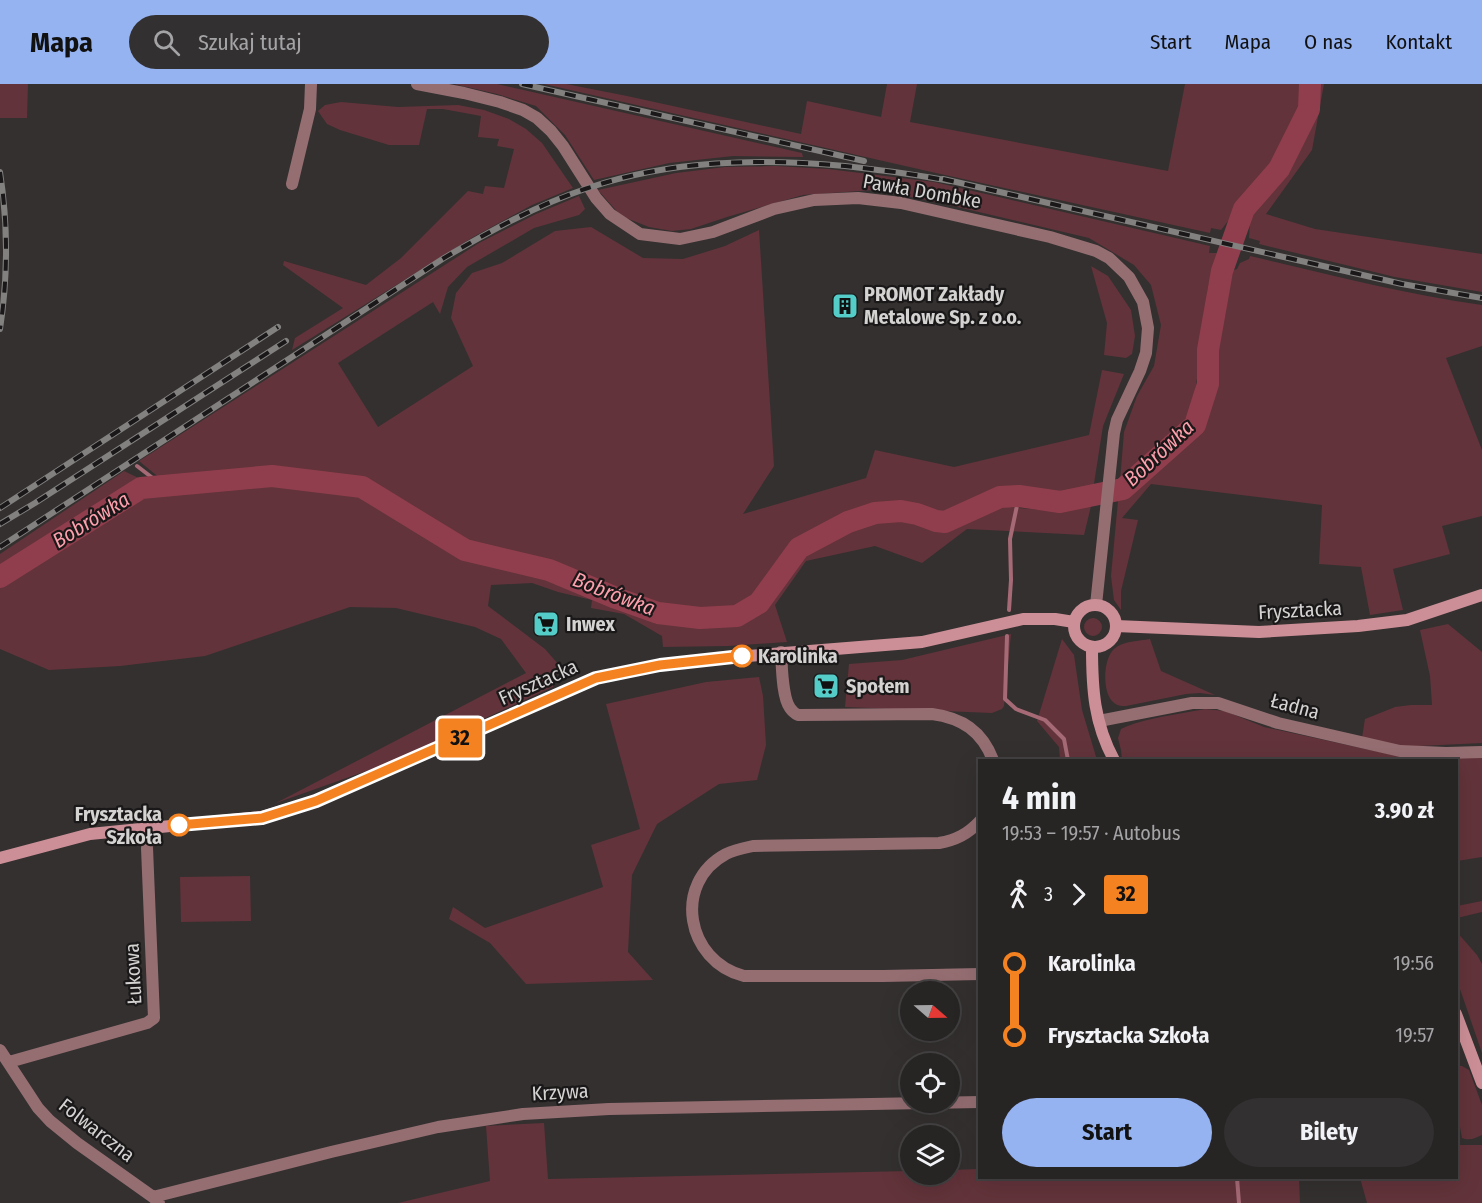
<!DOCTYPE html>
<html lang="pl">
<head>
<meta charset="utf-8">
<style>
	:root { --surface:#272424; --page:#333031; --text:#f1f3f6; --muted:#a4a4a6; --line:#434141; --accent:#95b2f1 }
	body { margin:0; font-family:"Fira Sans Condensed",sans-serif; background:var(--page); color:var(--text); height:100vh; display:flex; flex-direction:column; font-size:22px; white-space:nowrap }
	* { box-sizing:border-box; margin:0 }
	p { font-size:20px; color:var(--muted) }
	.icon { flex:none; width:33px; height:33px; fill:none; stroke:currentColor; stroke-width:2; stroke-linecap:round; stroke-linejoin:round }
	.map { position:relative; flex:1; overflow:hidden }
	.drawer { position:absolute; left:978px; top:675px; width:480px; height:420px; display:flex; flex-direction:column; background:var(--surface); border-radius:0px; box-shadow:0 6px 24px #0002,0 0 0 2px var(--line) }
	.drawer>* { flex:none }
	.badge { padding:0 12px; border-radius:4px; font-size:21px; line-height:39px }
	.needle { width:39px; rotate:110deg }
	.buttons { position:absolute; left:900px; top:897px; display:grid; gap:12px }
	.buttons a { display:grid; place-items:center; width:60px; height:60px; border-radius:50%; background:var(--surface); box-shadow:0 6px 24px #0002,0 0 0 2px var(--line); font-size:30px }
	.map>.badge { position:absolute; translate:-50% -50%; box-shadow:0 0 0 3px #fff }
	.legs { display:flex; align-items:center; gap:9px; height:66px; padding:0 24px; font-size:20px }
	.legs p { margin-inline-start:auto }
	.summary { display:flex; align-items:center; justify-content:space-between; height:102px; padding:0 24px }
	h1 { font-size:33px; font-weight:700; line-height:45px }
	.cta { display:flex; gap:12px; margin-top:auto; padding:12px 24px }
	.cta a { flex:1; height:69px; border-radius:36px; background:var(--accent); color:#111; font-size:24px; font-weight:700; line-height:69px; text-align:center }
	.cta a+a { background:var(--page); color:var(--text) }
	ul { padding:0 24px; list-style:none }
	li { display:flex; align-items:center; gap:21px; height:72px; font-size:22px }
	li i { display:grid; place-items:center; width:9px; height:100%; margin:0 8px; background:currentColor }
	li i::after { content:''; width:15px; height:15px; margin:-8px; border:4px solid; border-radius:50%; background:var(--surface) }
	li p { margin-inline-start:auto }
	li:first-child i { background:linear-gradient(#0000 50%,currentColor 0) }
	li:last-child i { background:linear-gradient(currentColor 50%,#0000 0) }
	header { display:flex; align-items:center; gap:36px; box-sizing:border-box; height:84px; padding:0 30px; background:var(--accent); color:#111 }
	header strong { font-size:28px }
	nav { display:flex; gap:33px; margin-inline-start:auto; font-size:21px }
	.search { width:420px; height:54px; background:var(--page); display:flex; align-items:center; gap:15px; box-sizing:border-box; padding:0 21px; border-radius:33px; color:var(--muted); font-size:22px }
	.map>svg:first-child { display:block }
	.green { fill:#62333a }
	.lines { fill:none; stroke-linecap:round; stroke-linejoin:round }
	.stream { stroke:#a56a75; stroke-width:4 }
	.river { stroke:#903e4d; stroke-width:22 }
	.street { stroke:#956e72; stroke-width:12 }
	.secondary { stroke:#cd8f97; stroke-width:12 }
	.rail-casing { stroke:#838080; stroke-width:6 }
	.rail { stroke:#1a1818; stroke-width:4; stroke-dasharray:11; stroke-linecap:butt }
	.line-1-casing { stroke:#fff; stroke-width:14 }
	.line-1 { stroke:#f58220; stroke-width:9 }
	.stop-1-dot { fill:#fff; stroke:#f58220; stroke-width:3 }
	.labels { text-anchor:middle; stroke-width:4.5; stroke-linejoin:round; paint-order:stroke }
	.street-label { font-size:20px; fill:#d5d2d2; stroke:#1a1818 }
	.poi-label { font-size:20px; font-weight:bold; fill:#d5d2d2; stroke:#1a1818; text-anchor:start }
	.stop-label { font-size:20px; font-weight:bold; fill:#d5d2d2; stroke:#1a1818; text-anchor:start }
	.water-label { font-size:21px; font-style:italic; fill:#fd9fac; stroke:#1a1818 }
</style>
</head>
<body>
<header>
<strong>Mapa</strong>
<div class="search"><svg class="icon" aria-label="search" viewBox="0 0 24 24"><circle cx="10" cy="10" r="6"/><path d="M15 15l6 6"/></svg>Szukaj tutaj</div>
<nav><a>Start</a><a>Mapa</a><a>O nas</a><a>Kontakt</a></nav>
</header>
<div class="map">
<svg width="1482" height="1119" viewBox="0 0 1482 1119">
	<rect width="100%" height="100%" fill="#343030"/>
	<path class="green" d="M0 0H28L27 34H0Z
		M454 0H497L802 69 803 73 733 72 669 79 594 96 565 51 536 22 497 10Z
		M544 0H566L627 12 801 50 807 17 881 33 887 0H917L910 38 1168 87 1185 0H1324L1312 66 1266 130 1315 145 1482 170V208L1395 193 1259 160 1260 157 1249 154 1250 137 1232 132 1221 146 1211 144 1210 149 936 89Z
		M341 18 398 23 458 21 484 26 509 35 526 45 542 59 573 104 532 121 475 152 292 266 295 254 343 224 283 181 284 177 366 201 401 174 468 107 483 110 485 102 504 104 514 65 497 62 499 55 478 53 481 32 443 25H427L419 61H389L340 46 327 40 318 27 325 21Z
		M776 82 828 85 934 98 1210 162 1209 169H1217L1208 203 1201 269 1192 327 1168 355 1120 397 1124 348 1137 312 1154 282 1161 241 1151 201 1134 181 1089 154 932 117 874 106 803 111 727 133 691 145 672 147 649 143 621 132 598 106 676 89 725 83Z
		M579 112 585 125 579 131 534 144 467 183 448 203 440 230 433 218 338 279 378 343 473 282 451 234 456 209 472 189 502 179 555 147 591 143 643 174 683 175 725 162 759 146 774 382 743 430 866 394 875 366 954 383 1089 351 1102 286 1124 290 1103 342 1093 406 1056 409 1000 407 946 429 916 423 880 421 834 438 788 461 760 506 735 527H691L655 521 575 487 465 459 418 428 363 397 266 385 161 395 139 377 479 159 536 130Z
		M1250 172C1327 190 1404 210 1482 221V262L1446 274 1482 366V432L1442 442 1450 470 1393 485 1403 526 1370 531 1361 483 1319 480 1322 421 1151 400 1122 434 1138 436 1121 507V526L1114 516 1111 492 1118 417 1199 347 1212 317 1214 268 1225 194 1229 188 1237 185 1240 179 1249 175Z
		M1091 182 1108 192 1131 226 1135 252 1132 270 1126 274 1104 271 1107 239Z
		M124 387 149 399 123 404 0 481V470Z
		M289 400 344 405 365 410 460 471 493 483 547 493 656 539 693 540 739 534 765 521 809 466 854 441 904 432 940 447 954 436 998 422 1053 427 1091 422 1084 451 967 445 922 479 875 462 806 477 775 521 787 558 728 562 663 563 662 552 624 530 591 524 592 516 558 508 532 499 491 501 488 522 545 565 559 581 553 603 386 680 276 719 526 589 501 555 475 543 396 524 350 523 205 572 120 582 49 586 0 565V501L145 407 226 401Z
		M1084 543a9 9 0 1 1 18 0a9 9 0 1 1-18 0Z
		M1448 540 1482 568V659L1399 663 1362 654 1365 635 1395 623 1411 621H1432L1430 592 1420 546Z
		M1011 550 1004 622 1002 625 992 629 845 623 849 580 902 576Z
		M1062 555 1074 571 1082 626 1097 676H1060L1059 663 1037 637Z
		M1150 555 1161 587 1215 611 1200 609 1186 610 1126 622C1121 622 1117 622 1113 618 1102 608 1103 575 1114 565 1123 557 1139 557 1150 555Z
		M759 593 763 612 766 661 757 696 719 700 657 740 632 791 628 868 653 896 526 900 490 859 449 835 453 823 485 844 603 803 591 761 640 745 606 620 706 598Z
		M1205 625 1225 627 1264 643 1398 672H1482V773L1457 777 1456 676H1122L1121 666 1118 654 1121 645C1143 634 1180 630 1205 625Z
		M250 792 251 837 181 838 180 793Z
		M1482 817V828L1457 834V822Z
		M1456 847 1477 871 1482 880V969L1460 905 1457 900Z
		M1456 982H1462L1469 986 1482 1021V1051C1475 1054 1470 1057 1462 1054L1457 1026Z
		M544 1039 548 1095 910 1087V1090H950V1086L979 1085 980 1094H1299L1300 1119H398L490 1097 486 1042Z
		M1457 1061H1482V1119H1367L1360 1094H1456Z"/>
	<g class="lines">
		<path class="stream" d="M137 382 163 402
			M1009 526 1011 496 1010 455 1019 412
			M1007 552 1005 615 1016 625 1045 636 1064 655 1068 676
			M1237 1094 1239 1119"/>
		<path class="river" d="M0 493 141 404 272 392 362 403 465 466 549 486 616 514 658 529 700 534 737 532 759 519 799 464 848 438 875 429 901 427 917 430 936 437 945 438 1000 413 1019 412 1060 418 1123 405 1195 341 1208 300V266L1222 187 1244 125 1279 85 1309 25 1310 0"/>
		<path class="street" d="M417 0 464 9 500 18 523 26 537 34 551 47 563 62 596 114 610 130 640 150 680 155 713 148 774 125 814 116 858 114 901 119 1050 153 1096 167 1109 174 1129 193 1143 218 1148 244 1146 269 1140 287 1117 336 1114 349 1096 521
			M292 100 310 25 311 0
			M781 568C782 583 782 613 790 624 792 627 794 629 798 631L932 630C962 634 982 647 993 676
			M1099 637 1192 619H1218L1278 639 1400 667 1446 669 1482 668
			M980 737C968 750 956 756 939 759L753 762C744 764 734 766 726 770 672 799 686 877 744 892H883L980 890
			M0 966 38 1024 50 1037 77 1059 153 1113 159 1119
			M9 978 147 939 154 934 147 764
			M153 1113 331 1068 438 1043 523 1030 609 1025 980 1018"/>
		<path class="secondary" d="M1074 542a21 21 0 1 1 42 0a21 21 0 1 1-42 0Z
			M1116 542 1259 548 1358 542 1407 536 1482 511
			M1092 563C1092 605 1094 639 1114 676
			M0 774 90 750 262 733 316 717 596 594 660 581 723 574 922 558 1023 535H1055L1074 538
			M1456 930 1482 999"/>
		<g class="rail-casing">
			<path id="rail" d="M522 0 864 77
				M0 88C8 140 8 193 0 245
				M943 95 1402 200 1482 214
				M0 424 278 243
				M0 440 35 419 286 257
				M0 463 444 174C490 147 537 121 588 104 671 76 759 74 845 82 880 86 915 90 950 97"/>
		</g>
		<use href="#rail" class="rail"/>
	</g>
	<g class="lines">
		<g class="line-1-casing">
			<path id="line-1" d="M179 741 262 734 316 717 596 594 660 581 742 572"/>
		</g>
		<use href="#line-1" class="line-1"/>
	</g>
	<defs>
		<g id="building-square" transform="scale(1.35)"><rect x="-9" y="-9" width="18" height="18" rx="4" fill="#54cdc8" stroke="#1a1818"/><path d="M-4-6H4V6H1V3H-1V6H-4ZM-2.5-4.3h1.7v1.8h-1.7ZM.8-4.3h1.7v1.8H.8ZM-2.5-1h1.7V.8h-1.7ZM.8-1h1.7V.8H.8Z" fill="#111"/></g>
		<g id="supermarket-square" transform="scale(1.35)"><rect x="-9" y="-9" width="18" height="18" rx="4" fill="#54cdc8" stroke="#1a1818"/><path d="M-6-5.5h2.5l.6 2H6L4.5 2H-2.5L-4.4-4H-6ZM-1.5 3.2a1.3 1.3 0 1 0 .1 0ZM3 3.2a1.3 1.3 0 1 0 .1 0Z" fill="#111"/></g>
	</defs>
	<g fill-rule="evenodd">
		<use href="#building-square" x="845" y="222"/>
		<use href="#supermarket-square" x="546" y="540"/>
		<use href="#supermarket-square" x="826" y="602"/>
	</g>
	<g class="stop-1-dot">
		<circle cx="742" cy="572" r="10"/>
		<circle cx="179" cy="741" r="10"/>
	</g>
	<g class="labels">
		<g class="street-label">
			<text transform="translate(922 107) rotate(10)" y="7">Pawła Dombke</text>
			<text transform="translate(1300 526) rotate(-3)" y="7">Frysztacka</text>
			<text transform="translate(538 598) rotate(-24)" y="7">Frysztacka</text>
			<text transform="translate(1295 622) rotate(15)" y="7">Ładna</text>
			<text transform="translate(133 890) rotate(-93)" y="7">Łukowa</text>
			<text transform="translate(560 1008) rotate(-3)" y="7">Krzywa</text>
			<text transform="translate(97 1046) rotate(38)" y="7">Folwarczna</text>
		</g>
		<g class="poi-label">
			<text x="864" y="217">PROMOT Zakłady<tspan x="864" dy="23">Metalowe Sp. z o.o.</tspan></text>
			<text x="566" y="547">Inwex</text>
			<text x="846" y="609">Społem</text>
		</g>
		<g class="stop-label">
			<text x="758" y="579">Karolinka</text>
			<text x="162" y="737" text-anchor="end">Frysztacka<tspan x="162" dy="23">Szkoła</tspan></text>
		</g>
		<g class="water-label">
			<text transform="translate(1159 369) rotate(-43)" y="7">Bobrówka</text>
			<text transform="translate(91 436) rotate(-32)" y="7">Bobrówka</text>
			<text transform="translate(614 510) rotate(21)" y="7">Bobrówka</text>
		</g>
	</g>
</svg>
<div class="buttons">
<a><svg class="needle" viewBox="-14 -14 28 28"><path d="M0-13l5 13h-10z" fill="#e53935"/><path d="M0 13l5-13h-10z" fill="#a4a4a6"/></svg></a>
<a><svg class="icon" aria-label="locate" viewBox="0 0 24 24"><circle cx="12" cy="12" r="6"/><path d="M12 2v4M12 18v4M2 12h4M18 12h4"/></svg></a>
<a><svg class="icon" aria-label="layers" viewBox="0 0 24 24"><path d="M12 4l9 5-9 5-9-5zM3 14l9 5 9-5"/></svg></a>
</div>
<b class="badge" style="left:460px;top:654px;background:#f58220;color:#111">32</b>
<section class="drawer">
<div class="summary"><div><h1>4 min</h1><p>19:53 – 19:57 · Autobus</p></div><b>3.90 zł</b></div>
<div class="legs"><svg class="icon" aria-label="walk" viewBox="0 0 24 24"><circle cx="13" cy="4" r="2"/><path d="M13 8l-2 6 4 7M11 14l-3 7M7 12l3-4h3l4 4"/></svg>3<svg class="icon" aria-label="forward" viewBox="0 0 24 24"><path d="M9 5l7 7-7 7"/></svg><b class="badge" style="background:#f58220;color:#111">32</b></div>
<ul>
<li><i style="color:#f58220"></i><b>Karolinka</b><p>19:56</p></li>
<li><i style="color:#f58220"></i><b>Frysztacka Szkoła</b><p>19:57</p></li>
</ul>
<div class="cta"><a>Start</a><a>Bilety</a></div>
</section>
</div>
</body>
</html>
